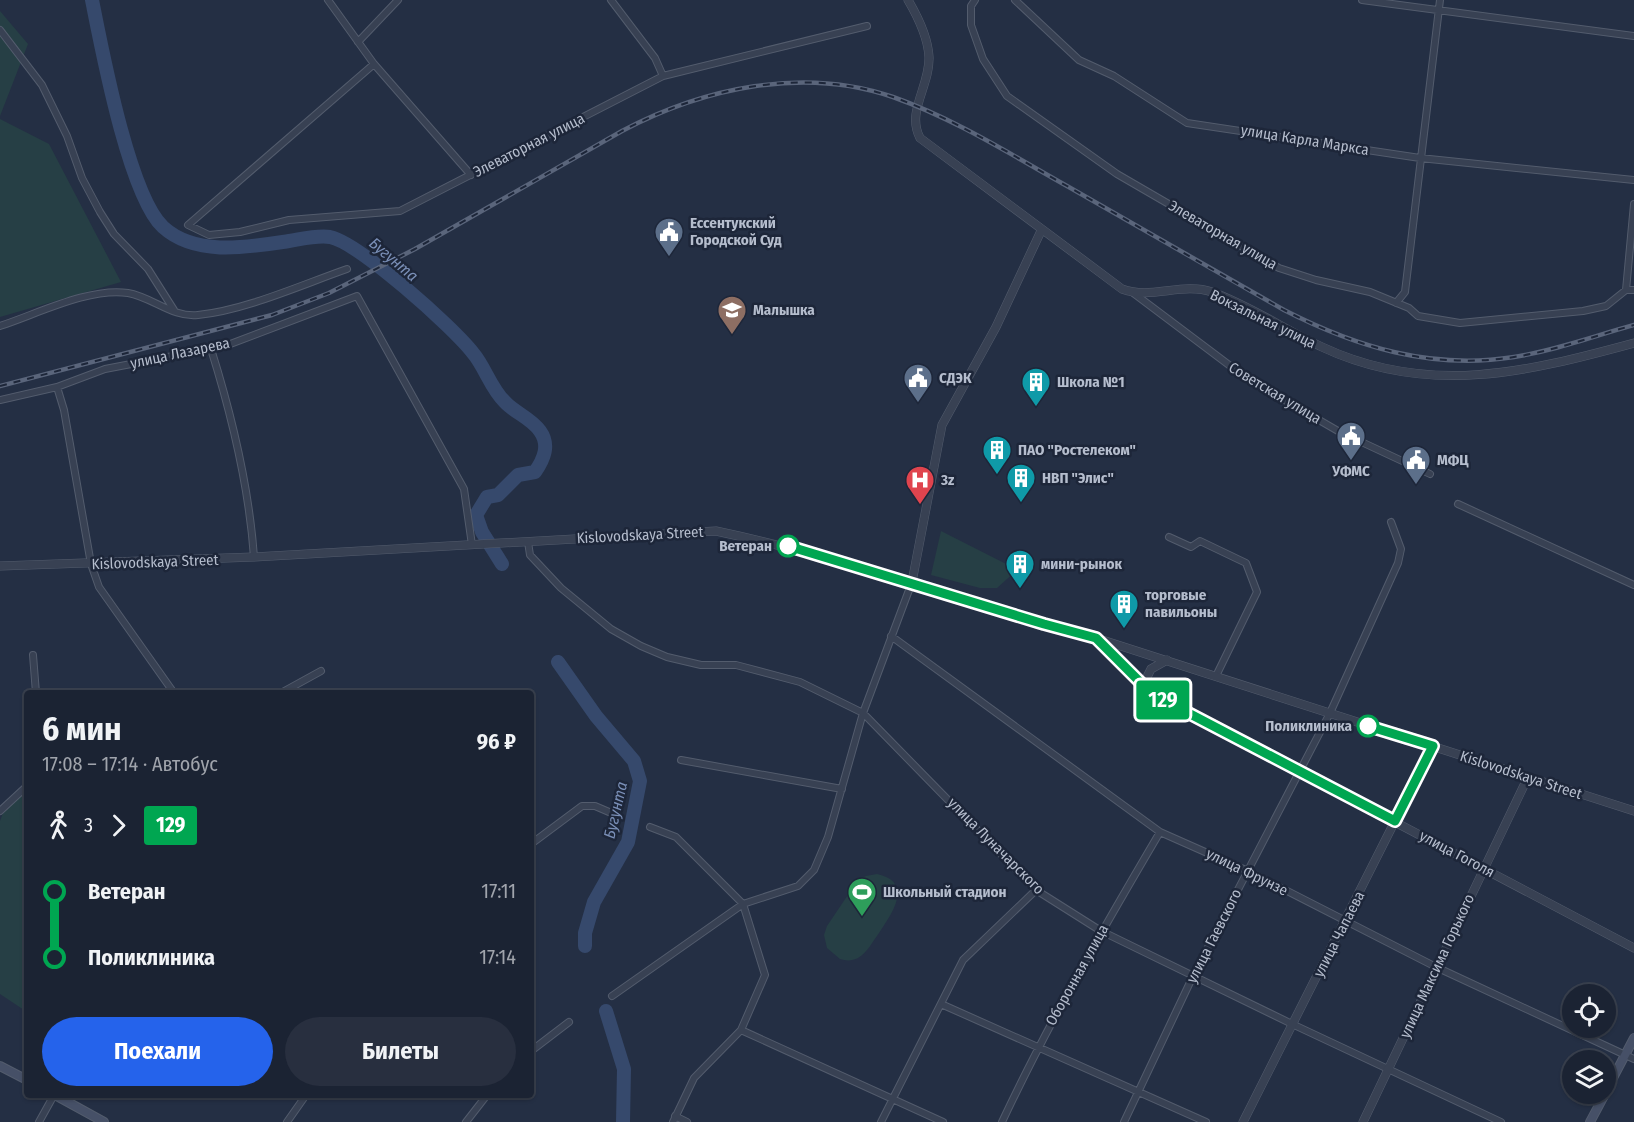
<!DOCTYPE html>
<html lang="ru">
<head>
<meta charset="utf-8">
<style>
	:root { --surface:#1b2333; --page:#282f3f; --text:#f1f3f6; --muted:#a0a4ac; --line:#39404e; --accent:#2563eb }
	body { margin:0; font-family:"Fira Sans Condensed",sans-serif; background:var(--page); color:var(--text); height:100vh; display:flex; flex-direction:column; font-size:22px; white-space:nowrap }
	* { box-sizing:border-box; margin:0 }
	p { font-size:20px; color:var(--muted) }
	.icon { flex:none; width:33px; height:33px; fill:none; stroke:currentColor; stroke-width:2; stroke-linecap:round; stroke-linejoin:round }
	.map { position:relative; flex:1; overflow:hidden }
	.drawer { position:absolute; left:24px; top:690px; width:510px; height:408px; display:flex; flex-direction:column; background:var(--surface); border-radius:6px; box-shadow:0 2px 4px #0004,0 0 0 2px var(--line) }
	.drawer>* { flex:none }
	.badge { padding:0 12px; border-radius:4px; font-size:21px; line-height:39px }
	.fabs { position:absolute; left:1562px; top:984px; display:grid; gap:12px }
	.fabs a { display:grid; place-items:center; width:54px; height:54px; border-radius:50%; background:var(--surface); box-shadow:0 2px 4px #0004,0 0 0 2px var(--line); font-size:30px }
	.map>.badge { position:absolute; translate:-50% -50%; box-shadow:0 0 0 3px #fff }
	.legs { display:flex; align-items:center; gap:9px; height:66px; padding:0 18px; font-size:20px }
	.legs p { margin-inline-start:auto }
	.headline { display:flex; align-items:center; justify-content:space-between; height:102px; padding:0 18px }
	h1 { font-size:33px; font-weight:700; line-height:45px }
	.button { display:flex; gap:12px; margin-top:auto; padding:12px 18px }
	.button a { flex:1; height:69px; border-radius:36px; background:var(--accent); color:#fff; font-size:24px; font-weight:700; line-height:69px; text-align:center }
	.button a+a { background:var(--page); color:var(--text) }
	ul { padding:0 18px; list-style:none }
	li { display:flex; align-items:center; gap:21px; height:66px; font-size:22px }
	li i { display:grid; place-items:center; width:9px; height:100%; margin:0 8px; background:currentColor }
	li i::after { content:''; width:15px; height:15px; margin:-8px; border:4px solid; border-radius:50%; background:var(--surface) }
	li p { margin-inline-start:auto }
	li:first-child i { background:linear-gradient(#0000 50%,currentColor 0) }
	li:last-child i { background:linear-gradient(currentColor 50%,#0000 0) }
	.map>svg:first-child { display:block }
	.green { fill:#263f45 }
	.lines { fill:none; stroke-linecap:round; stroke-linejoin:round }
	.river { stroke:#36496c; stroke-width:14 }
	.minor-casing { stroke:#535c6d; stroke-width:8 }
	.tertiary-casing { stroke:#535c6d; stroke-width:9 }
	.secondary-casing { stroke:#535c6d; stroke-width:10 }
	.minor { stroke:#384153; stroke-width:6 }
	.tertiary { stroke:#384153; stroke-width:8 }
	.secondary { stroke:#465067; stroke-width:8 }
	.rail-casing { stroke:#5a657b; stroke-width:4.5 }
	.rail { stroke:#1d2639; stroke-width:2; stroke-dasharray:7; stroke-linecap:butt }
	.line-1-casing { stroke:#fff; stroke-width:14 }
	.line-1 { stroke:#00a651; stroke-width:9 }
	.stop-1-dot { fill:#fff; stroke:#00a651; stroke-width:3 }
	.labels { text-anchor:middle; stroke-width:5; stroke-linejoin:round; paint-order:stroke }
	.street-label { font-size:15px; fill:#b5bdcd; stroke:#1d2639 }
	.poi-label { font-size:15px; font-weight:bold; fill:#b5bdcd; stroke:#1d2639; text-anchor:start }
	.stop-label { font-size:15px; font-weight:bold; fill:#b5bdcd; stroke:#1d2639; text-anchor:end }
	.water-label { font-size:16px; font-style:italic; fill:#7a8fb7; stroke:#1d2639 }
</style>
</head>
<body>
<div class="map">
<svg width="1634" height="1122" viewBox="0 0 1634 1122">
	<rect width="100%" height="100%" fill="#242f44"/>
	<path class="green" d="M0 11 28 44 0 116Z
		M0 119 49 144 121 282 0 317Z
		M941 531 1014 568 1017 570 997 588H980L931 575Z
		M27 790V1012L0 994V821L4 810Z
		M877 874C915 882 891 915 879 933 873 941 867 953 858 958 852 961 846 961 840 959L827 948 824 935 827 926 858 880 866 876Z"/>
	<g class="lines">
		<path class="river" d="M92 0C102 50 129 195 163 227 196 257 249 247 289 241 302 239 317 235 330 237 359 243 453 327 473 353 485 367 491 389 505 402 515 413 531 418 540 431 550 445 544 459 535 472L518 475 498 495 487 497 476 515 482 532 502 564
			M558 662 596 716 634 761 640 781 628 842 594 902 585 933V946
			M606 1011 624 1069 623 1122"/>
		<g class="minor-casing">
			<path id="minor" d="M328 0 374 64 471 175
				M611 0 655 58 663 76
				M975 0 971 6V25L983 59 1007 96 1117 174 1279 268 1316 280 1370 292 1409 308 1418 316 1460 323 1583 311 1606 306 1626 290H1634
				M1015 0 1079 60 1114 76 1187 123 1420 158 1634 180
				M1362 0 1634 36
				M0 30 42 85 67 136 82 178 100 212 114 234 148 269 174 310
				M358 42 398 0
				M374 64 188 225 209 235 240 232 289 220 400 211 663 76 867 26
				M1626 290 1634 204
				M1132 292 1245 377 1338 431 1430 474
				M1396 303 1405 292 1440 0
				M0 326C37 314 90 287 128 293 152 297 173 318 198 315 246 310 301 285 347 269
				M211 349C232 416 249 488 254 557
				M57 387 64 410 91 564 99 587 174 693
				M0 400 57 387 105 369 225 346 357 296 464 489 472 545
				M1458 504 1634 585
				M1169 537 1191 547 1200 541 1246 563 1257 592 1216 676
				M528 542 530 555 561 588 611 629 641 646 667 657 701 665H736L800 682 863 713 1036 890 1101 931 1292 1024 1501 1122
				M891 636 1160 832 1248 871 1436 967 1634 1059
				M33 655 36 693
				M281 693 321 671
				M681 760 842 789
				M0 811 27 786
				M1395 821 1433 746
				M650 827 676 837 743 904 765 975 741 1030 694 1078 673 1122
				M531 844 582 806H595L616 815
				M612 996 743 904 798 886 814 870 828 837 863 713 912 582
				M941 1004 1206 1122
				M741 1030 943 1122
				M531 1051 569 1022
				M675 1116 687 1122
				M39 1122 54 1095
				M287 1122 306 1095
				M466 1122 487 1095
				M881 1122 963 960 1036 890
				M1002 1122C1049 1022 1104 927 1160 832
				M1124 1122 1193 976 1330 713 1398 563 1401 549 1391 522"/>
		</g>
		<g class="tertiary-casing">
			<path id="tertiary" d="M908 0C918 17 928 37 929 57 930 86 906 112 920 138L1122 289C1151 300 1182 282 1212 292 1251 306 1285 330 1322 347 1429 397 1527 372 1634 343
				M0 566 254 557 716 531C845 558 969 605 1096 638L1634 811
				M912 582 942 425 996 327 1041 231
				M1097 639 1152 694 1634 948
				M1151 692 1147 677 1151 669 1167 660
				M1243 1122 1395 821
				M1363 1122 1528 777"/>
		</g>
		<g class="secondary-casing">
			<path id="secondary" d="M0 1066 27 1080
				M1605 1093 1634 1038
				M55 1095 104 1122
				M1590 1122 1605 1094"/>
		</g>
		<use href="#minor" class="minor"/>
		<use href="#tertiary" class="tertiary"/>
		<use href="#secondary" class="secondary"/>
		<g class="rail-casing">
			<path id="rail" d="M0 386 272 315 329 293 415 249 622 131C703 88 803 66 893 97 955 119 1010 154 1067 186 1139 227 1211 269 1284 310 1356 347 1431 370 1514 357 1554 351 1594 336 1634 325"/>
		</g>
		<use href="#rail" class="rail"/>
	</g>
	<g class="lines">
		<g class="line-1-casing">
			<path id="line-1" d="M788 546 1044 624 1096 638 1152 694 1395 821 1433 746 1368 726"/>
		</g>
		<use href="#line-1" class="line-1"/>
	</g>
	<defs>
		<g id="civic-pin" transform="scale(1.5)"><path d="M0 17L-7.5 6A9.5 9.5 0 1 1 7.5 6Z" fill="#5c6f8a" stroke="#1d2639"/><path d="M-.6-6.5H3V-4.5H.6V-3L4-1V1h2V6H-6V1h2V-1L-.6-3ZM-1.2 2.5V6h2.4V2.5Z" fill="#fff"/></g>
		<g id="school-pin" transform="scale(1.5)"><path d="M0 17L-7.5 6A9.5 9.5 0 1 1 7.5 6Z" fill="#8d6e63" stroke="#1d2639"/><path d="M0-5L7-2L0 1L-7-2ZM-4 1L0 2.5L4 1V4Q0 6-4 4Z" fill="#fff"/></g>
		<g id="building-pin" transform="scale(1.5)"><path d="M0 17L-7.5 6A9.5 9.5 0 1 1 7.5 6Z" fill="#0f9aa8" stroke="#1d2639"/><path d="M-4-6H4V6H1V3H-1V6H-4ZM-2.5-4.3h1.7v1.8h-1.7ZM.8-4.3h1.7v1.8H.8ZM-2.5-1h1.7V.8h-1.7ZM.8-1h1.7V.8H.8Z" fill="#fff"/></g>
		<g id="hospital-pin" transform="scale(1.5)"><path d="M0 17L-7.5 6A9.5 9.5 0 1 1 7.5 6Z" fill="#e0444e" stroke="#1d2639"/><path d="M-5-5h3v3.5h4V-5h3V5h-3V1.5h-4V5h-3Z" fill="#fff"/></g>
		<g id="stadium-pin" transform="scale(1.5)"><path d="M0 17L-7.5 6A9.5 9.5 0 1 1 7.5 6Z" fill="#2e9e5b" stroke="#1d2639"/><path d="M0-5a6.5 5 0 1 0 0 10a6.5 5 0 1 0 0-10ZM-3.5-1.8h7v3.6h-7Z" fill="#fff"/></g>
	</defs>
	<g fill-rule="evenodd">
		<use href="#civic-pin" x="669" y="232"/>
		<use href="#school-pin" x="732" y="310"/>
		<use href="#civic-pin" x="918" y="378"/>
		<use href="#building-pin" x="1036" y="382"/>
		<use href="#civic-pin" x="1351" y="436"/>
		<use href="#building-pin" x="997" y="450"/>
		<use href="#civic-pin" x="1416" y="460"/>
		<use href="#building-pin" x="1021" y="478"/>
		<use href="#hospital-pin" x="920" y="480"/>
		<use href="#building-pin" x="1020" y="564"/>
		<use href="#building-pin" x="1124" y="604"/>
		<use href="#stadium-pin" x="862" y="892"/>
	</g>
	<g class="stop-1-dot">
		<circle cx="788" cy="546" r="10"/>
		<circle cx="1368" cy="726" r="10"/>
	</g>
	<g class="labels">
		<g class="street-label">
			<text transform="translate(1305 140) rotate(9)" y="5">улица Карла Маркса</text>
			<text transform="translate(529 145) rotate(-27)" y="5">Элеваторная улица</text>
			<text transform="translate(1223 235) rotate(30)" y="5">Элеваторная улица</text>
			<text transform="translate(1263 319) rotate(26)" y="5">Вокзальная улица</text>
			<text transform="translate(180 353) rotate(-12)" y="5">улица Лазарева</text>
			<text transform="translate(1275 393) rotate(31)" y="5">Советская улица</text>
			<text transform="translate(640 535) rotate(-3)" y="5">Kislovodskaya Street</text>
			<text transform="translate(155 562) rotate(-2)" y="5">Kislovodskaya Street</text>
			<text transform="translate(1521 775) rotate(18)" y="5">Kislovodskaya Street</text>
			<text transform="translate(996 846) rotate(45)" y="5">улица Луначарского</text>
			<text transform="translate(1457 854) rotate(28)" y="5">улица Гоголя</text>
			<text transform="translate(1247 872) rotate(26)" y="5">улица Фрунзе</text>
			<text transform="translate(1339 934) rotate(-63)" y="5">улица Чапаева</text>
			<text transform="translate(1214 936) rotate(-63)" y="5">улица Гаевского</text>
			<text transform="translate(1437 966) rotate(-65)" y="5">улица Максима Горького</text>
			<text transform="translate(1077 975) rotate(-61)" y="5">Оборонная улица</text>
		</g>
		<g class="poi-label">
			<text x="690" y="228">Ессентукский<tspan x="690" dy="17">Городской Суд</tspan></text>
			<text x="753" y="315">Малышка</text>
			<text x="939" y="383">СДЭК</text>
			<text x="1057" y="387">Школа №1</text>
			<text x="1018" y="455">ПАО "Ростелеком"</text>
			<text x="1437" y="465">МФЦ</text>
			<text x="1351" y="476" text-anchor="middle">УФМС</text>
			<text x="1042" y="483">НВП "Элис"</text>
			<text x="941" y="485">3z</text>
			<text x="1041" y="569">мини-рынок</text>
			<text x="1145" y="600">торговые<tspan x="1145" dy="17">павильоны</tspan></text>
			<text x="883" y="897">Школьный стадион</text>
		</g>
		<g class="stop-label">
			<text x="772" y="551">Ветеран</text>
			<text x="1352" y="731">Поликлиника</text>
		</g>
		<g class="water-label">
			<text transform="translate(394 259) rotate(40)" y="6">Бугунта</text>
			<text transform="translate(615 810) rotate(-77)" y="6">Бугунта</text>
		</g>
	</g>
</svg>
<div class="fabs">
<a><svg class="icon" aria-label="locate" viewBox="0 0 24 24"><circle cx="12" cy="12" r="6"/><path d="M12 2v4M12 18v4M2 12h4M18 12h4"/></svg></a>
<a><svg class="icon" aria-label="layers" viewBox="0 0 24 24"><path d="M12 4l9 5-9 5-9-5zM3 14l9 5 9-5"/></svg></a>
</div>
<b class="badge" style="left:1163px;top:700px;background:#00a651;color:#fff">129</b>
<section class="drawer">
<div class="headline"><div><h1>6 мин</h1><p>17:08 – 17:14 · Автобус</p></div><b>96 ₽</b></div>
<div class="legs"><svg class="icon" aria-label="walk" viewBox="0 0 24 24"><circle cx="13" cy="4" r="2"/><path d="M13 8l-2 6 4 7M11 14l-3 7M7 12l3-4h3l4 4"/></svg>3<svg class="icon" aria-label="forward" viewBox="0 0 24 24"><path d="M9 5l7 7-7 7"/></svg><b class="badge" style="background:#00a651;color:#fff">129</b></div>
<ul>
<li><i style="color:#00a651"></i><b>Ветеран</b><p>17:11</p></li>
<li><i style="color:#00a651"></i><b>Поликлиника</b><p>17:14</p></li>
</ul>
<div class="button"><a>Поехали</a><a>Билеты</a></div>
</section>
</div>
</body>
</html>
